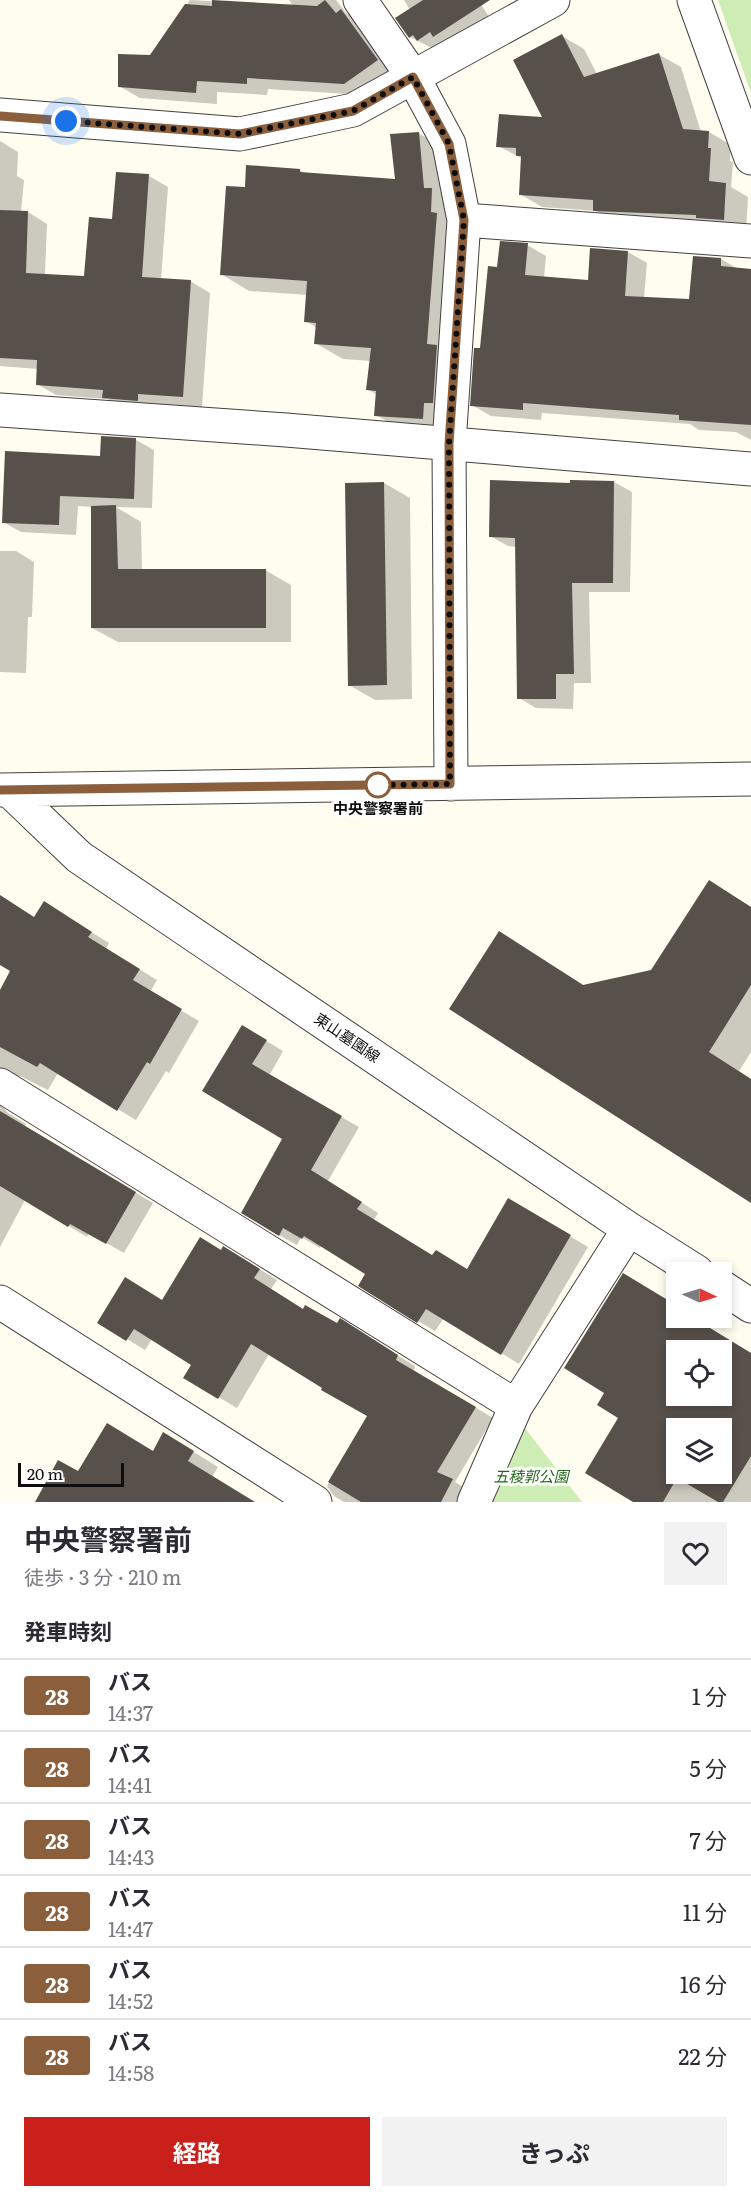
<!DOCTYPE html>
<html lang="ja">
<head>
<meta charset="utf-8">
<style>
	:root { --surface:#fff; --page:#f2f2f3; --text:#2b2b33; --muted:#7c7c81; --line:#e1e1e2; --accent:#c9201b }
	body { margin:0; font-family:Literata,"Noto Sans JP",serif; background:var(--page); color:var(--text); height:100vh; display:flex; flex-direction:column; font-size:22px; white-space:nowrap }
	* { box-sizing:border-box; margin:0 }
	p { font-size:20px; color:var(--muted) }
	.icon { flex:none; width:33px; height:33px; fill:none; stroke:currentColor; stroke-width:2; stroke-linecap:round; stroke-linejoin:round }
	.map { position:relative; height:1502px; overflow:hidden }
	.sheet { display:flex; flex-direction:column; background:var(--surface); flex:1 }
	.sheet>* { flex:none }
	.badge { padding:0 12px; border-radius:4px; font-size:21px; line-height:39px }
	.needle { width:39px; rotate:94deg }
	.buttons { position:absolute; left:666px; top:1262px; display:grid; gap:12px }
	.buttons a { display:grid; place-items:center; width:66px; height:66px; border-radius:0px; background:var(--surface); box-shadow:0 3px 9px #0003; font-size:30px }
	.scale { position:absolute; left:18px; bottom:15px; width:106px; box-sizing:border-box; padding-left:6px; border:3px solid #0e0e0e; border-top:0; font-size:16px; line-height:21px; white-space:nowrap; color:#0e0e0e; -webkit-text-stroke:4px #fff; paint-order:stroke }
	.you { position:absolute; width:30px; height:30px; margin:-15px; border:4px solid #fff; border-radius:50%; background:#1a73e8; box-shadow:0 0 0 9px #1a73e833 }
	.map>.badge { position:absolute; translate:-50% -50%; box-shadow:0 0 0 3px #fff }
	h2 { padding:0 24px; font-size:22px; line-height:54px }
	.round { display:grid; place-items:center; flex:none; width:63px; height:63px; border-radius:0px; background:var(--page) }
	.summary { display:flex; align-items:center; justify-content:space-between; height:102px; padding:0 24px }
	h1 { font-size:28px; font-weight:700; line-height:45px }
	.button { display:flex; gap:12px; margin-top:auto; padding:12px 24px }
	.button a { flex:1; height:69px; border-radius:0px; background:var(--accent); color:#fff; font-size:24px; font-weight:700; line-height:69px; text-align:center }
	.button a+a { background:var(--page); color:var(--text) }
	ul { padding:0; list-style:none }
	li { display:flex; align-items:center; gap:18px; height:72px; padding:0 24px; border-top:2px solid var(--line) }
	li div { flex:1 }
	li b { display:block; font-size:22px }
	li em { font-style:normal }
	li .badge { min-width:66px; font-weight:700; text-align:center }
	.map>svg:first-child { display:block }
	.green { fill:#ceedb5 }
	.shadow { fill:#0003; fill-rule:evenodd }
	.building { fill:#58504a; fill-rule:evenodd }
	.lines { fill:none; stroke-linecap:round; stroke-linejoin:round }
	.minor-casing { stroke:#414141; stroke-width:35 }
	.minor { stroke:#fff; stroke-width:33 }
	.line-casing { stroke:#fff; stroke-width:14 }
	.line { stroke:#8b5e3c; stroke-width:9 }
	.walk { stroke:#0e0e0e; stroke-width:6; stroke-dasharray:0 10.8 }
	.stop-dot { fill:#fff; stroke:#8b5e3c; stroke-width:3 }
	.labels { text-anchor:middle; stroke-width:6; stroke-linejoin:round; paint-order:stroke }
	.stop-label { font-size:15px; font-weight:bold; fill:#0e0e0e; stroke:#fff }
	.street-label { font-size:15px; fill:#0e0e0e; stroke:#fff }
	.park-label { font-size:15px; font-style:italic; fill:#246b19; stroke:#fff }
</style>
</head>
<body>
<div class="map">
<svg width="751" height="1502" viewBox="0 0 751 1502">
	<rect width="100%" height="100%" fill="#fffdef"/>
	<path class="green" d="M718 0H751V93Z
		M525 1428 582 1502H491Z"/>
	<path class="shadow" d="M190 0 293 6 289 0H336L346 13 362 22 398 72 365 95 268 89 267 95 217 92V104L140 98 119 86 150 57Z
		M404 0H478L492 21 436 50 410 37V10Z
		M562 36 584 49 597 74 658 54 681 67 701 132H709L731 145 730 161 733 162 731 187 748 197 746 232 617 223 596 211 542 207 520 194 523 159 498 146 545 118Z
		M418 133 446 149 461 418 450 435 404 431 376 415 377 395 368 389 371 361 343 359 315 343 317 328 306 321 308 295 249 291 221 274 246 189 300 170 306 174 396 180Z
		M0 141 18 152 17 176 24 180 21 212H28L47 224 45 275 86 278 113 220 117 174 149 176 168 187 161 279 190 281 210 293 202 407 157 404 156 411 123 409 107 399 56 395 37 384 38 369 0 366Z
		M527 245 546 256 544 278 589 281 628 252 647 263 644 298 691 301 721 259 738 269 751 270V440L736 432 699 430 690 424 542 413 541 420 491 416 472 405 499 269Z
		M136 440 154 450 152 508 116 507 141 522 142 571 265 570 291 585V642H118L92 628 93 507 78 506 76 535 21 532 3 522 102 457Z
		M614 482 632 492 630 592H589L591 683H574L573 709 536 708 519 698 516 547 508 546 490 536 571 484Z
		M384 483 410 498 412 699 375 700 349 685 347 484Z
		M0 551H16L34 562 32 617H28L26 673 0 672Z
		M709 882 751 907V1052L739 1071 751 1079V1201L500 933 585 986 652 971Z
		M0 896 35 918 62 914 109 943 106 949 157 980 150 992 199 1021 169 1073 166 1071 136 1120 58 1073 48 1090 20 1076 10 1078 0 1092V993L12 971 0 963Z
		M243 1027 283 1051 269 1076 359 1127 328 1181 378 1213 374 1220 433 1257 468 1270 509 1200 588 1247 519 1364 444 1318 435 1331 418 1321 367 1274 321 1245 320 1248 301 1237 297 1245 279 1235 284 1139 204 1090Z
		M0 1100 2 1106 8 1113 26 1124 25 1126 153 1203 124 1253 89 1233 87 1237 25 1200 0 1247Z
		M222 1251 242 1258 277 1280 271 1289 304 1310 338 1325 358 1331 415 1366 414 1371 493 1418 455 1482 470 1491 464 1502H344L334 1496 327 1486 369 1416 269 1354 237 1408 185 1377 193 1365 152 1339 145 1350 99 1322 163 1301Z
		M645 1287 676 1307V1317H690L751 1353V1502H633L620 1417 606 1392ZM676 1350H722V1395H676ZM676 1428H722V1473H676Z
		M189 1449 218 1467 212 1477 79 1473 153 1452Z"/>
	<path class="building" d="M212 0 317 6 325 0 336 13 341 9 378 60 344 84 247 78V84L197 81 196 93 118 87V54L150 55 185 4 212 6Z
		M423 0H490L433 37 430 32 417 41 413 35 409 38 395 18Z
		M562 34 584 77 659 53 683 129 709 131 708 148H711L709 181 726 183 724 220 696 218V215L593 211V200L519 195 521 156H516V148L496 147 499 114 542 117 513 60Z
		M419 132 424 188H432L431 212 437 213 427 344 437 345 433 403H424L423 419 374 416 376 391 366 390 371 348 314 344 316 323 304 322 307 281 220 275 226 186 245 187 246 165 300 169V172L395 179 390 134Z
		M116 172 149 174 142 277 191 280 183 397 138 394V401L102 398 103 390 36 385 37 360 0 358V210L28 211 26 273 84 276 89 217 112 219Z
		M500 241 528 243 525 275 588 280 590 248 628 251 625 296 689 299 693 256 721 258V266L751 269V425L679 420V415L523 403V410L470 406 474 348H480L488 266 497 267Z
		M101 436 136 438 134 499 60 496 59 525 2 523 5 451 100 456Z
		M490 480 570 483V480L614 481 613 583H572L574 674H556V699H517L515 538 489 537Z
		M384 482 387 685 348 686 345 483Z
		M116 505 118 569H266V628H91V506Z
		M709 880 751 907V985L709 1052 751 1079V1203L449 1009 499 931 583 985 651 970Z
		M0 895 34 917 44 901 92 932 88 937 140 969 133 980 182 1009 150 1064 147 1062 117 1111 40 1063 37 1067 0 1047V990L10 971 0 965Z
		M242 1025 267 1040 252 1064 342 1116 311 1170 362 1202 357 1209 432 1255 436 1250 467 1269 508 1198 571 1235 501 1355 426 1309 417 1323 358 1286 365 1274 304 1236 302 1239 283 1228 279 1236 241 1213 282 1139 202 1091Z
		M0 1111 136 1192 106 1244 70 1224 68 1227 0 1186Z
		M200 1237 221 1250 223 1246 260 1269 254 1278 303 1309 305 1305 337 1323 340 1318 398 1355 396 1360 476 1407 437 1472 453 1479 441 1502H361L328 1482 367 1416 321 1390 322 1388 251 1344 218 1399 183 1378 191 1365 134 1329 126 1341 97 1323 125 1277 162 1300Z
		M623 1273 671 1302 670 1304 676 1308V1317H692L751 1353V1456L723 1502H718L677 1478 663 1502H633L585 1473 618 1418 597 1405 604 1393 564 1368ZM676 1350H722V1395H676ZM676 1428H722V1473H676Z
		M107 1423 153 1451 163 1432 194 1451 188 1461 255 1502H35L58 1460 78 1471Z"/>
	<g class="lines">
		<g class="minor-casing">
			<path id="minor" d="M360 0 413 77 449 144 464 220 449 444 451 784
				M694 0 751 158
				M0 115 240 134 353 110 553 0
				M464 220 751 241
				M0 410 286 430 751 469
				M0 790 751 779
				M9 790 79 857 629 1229 697 1272
				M0 1085 516 1406
				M722 1287 751 1306
				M0 1302 315 1502
				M474 1502 516 1406 629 1229"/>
		</g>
		<use href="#minor" class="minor"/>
	</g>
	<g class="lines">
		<g class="line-casing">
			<path id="line" d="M0 116 240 134 353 111 413 77 449 144 464 220 449 444 450 784 0 790"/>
		</g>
		<use href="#line" class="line"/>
		<path class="walk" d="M66 121 240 134 353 111 413 77 449 144 464 220 449 444 450 784 378 785"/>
	</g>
	<circle class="stop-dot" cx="378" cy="785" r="12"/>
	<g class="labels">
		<g class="stop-label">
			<text x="378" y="814">中央警察署前</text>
		</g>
		<g class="street-label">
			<text transform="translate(347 1038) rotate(34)" y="5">東山墓園線</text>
		</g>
		<g class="park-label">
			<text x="531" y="1482">五稜郭公園</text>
		</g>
	</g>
</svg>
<div class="buttons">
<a><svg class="needle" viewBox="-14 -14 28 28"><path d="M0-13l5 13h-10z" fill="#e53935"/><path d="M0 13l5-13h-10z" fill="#7c7c81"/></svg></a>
<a><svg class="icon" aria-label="locate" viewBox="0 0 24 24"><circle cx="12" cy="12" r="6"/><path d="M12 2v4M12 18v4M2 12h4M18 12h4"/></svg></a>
<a><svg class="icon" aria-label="layers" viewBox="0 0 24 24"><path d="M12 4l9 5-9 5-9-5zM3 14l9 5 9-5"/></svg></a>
</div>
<div class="scale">20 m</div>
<div class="you" style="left:66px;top:121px"></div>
</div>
<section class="sheet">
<div class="summary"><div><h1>中央警察署前</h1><p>徒歩 · 3 分 · 210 m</p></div><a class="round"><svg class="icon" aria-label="heart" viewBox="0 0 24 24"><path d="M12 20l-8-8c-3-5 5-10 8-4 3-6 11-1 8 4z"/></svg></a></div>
<h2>発車時刻</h2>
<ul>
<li><span class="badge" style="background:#8b5e3c;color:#fff">28</span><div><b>バス</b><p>14:37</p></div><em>1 分</em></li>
<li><span class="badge" style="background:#8b5e3c;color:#fff">28</span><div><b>バス</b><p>14:41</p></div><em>5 分</em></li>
<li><span class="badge" style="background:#8b5e3c;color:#fff">28</span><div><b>バス</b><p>14:43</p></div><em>7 分</em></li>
<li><span class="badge" style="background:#8b5e3c;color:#fff">28</span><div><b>バス</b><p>14:47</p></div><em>11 分</em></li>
<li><span class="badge" style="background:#8b5e3c;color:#fff">28</span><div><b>バス</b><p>14:52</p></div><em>16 分</em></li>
<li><span class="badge" style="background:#8b5e3c;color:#fff">28</span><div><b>バス</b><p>14:58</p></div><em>22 分</em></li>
</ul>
<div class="button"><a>経路</a><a>きっぷ</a></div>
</section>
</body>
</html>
